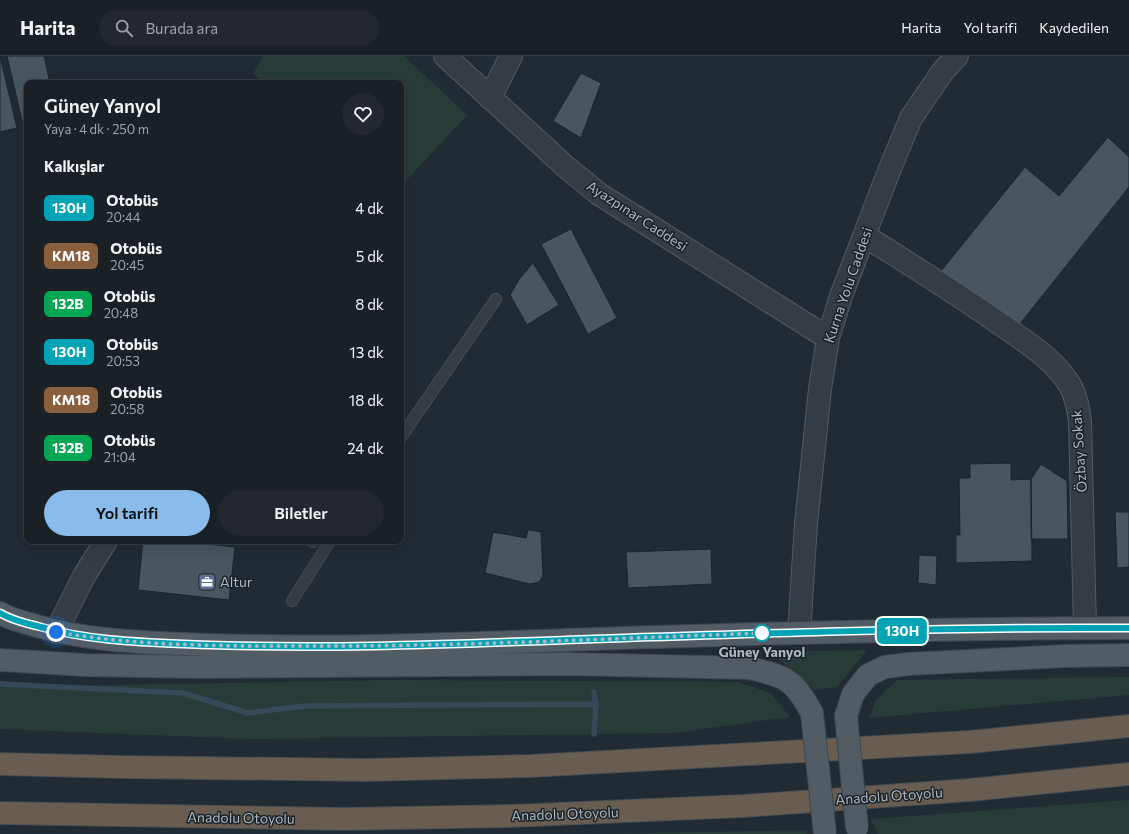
<!DOCTYPE html>
<html lang="tr">
<head>
<meta charset="utf-8">
<style>
	:root { --surface:#192026; --page:#22282e; --text:#f1f3f6; --muted:#9fa3a7; --line:#373e43; --accent:#89bbeb }
	body { margin:0; font-family:Commissioner,sans-serif; background:var(--page); color:var(--text); height:100vh; display:flex; flex-direction:column; font-size:15px; white-space:nowrap }
	* { box-sizing:border-box; margin:0 }
	p { font-size:13px; color:var(--muted) }
	.icon { flex:none; width:22px; height:22px; fill:none; stroke:currentColor; stroke-width:2; stroke-linecap:round; stroke-linejoin:round }
	.map { position:relative; flex:1; overflow:hidden }
	.sheet { position:absolute; left:24px; top:24px; width:380px; height:464px; display:flex; flex-direction:column; background:var(--surface); border-radius:8px; box-shadow:0 4px 16px #0002,0 0 0 1px var(--line) }
	.sheet>* { flex:none }
	.badge { padding:0 8px; border-radius:6px; font-size:14px; line-height:26px }
	.you { position:absolute; width:20px; height:20px; margin:-10px; border:3px solid #fff; border-radius:50%; background:#1a73e8; box-shadow:0 0 0 6px #1a73e833 }
	.map>.badge { position:absolute; translate:-50% -50%; box-shadow:0 0 0 2px #fff }
	h2 { padding:0 20px; font-size:15px; line-height:36px }
	.round { display:grid; place-items:center; flex:none; width:42px; height:42px; border-radius:21px; background:var(--page) }
	.summary { display:flex; align-items:center; justify-content:space-between; height:68px; padding:0 20px }
	h1 { font-size:19px; font-weight:600; line-height:30px }
	.button { display:flex; gap:8px; margin-top:auto; padding:8px 20px }
	.button a { flex:1; height:46px; border-radius:24px; background:var(--accent); color:#111; font-size:16px; font-weight:600; line-height:46px; text-align:center }
	.button a+a { background:var(--page); color:var(--text) }
	ul { padding:0; list-style:none }
	li { display:flex; align-items:center; gap:12px; height:48px; padding:0 20px }
	li div { flex:1 }
	li b { display:block; font-size:15px }
	li em { font-style:normal }
	li .badge { min-width:44px; font-weight:700; text-align:center }
	header { display:flex; align-items:center; gap:24px; box-sizing:border-box; height:56px; padding:0 20px; background:var(--surface); border-bottom:1px solid var(--line) }
	header strong { font-size:19px }
	nav { display:flex; gap:22px; margin-inline-start:auto; font-size:14px }
	.search { width:280px; height:36px; background:var(--page); display:flex; align-items:center; gap:10px; box-sizing:border-box; padding:0 14px; border-radius:22px; color:var(--muted); font-size:15px }
	.map>svg:first-child { display:block }
	.green { fill:#293b39 }
	.lines { fill:none; stroke-linecap:round; stroke-linejoin:round }
	.stream { stroke:#364959; stroke-width:5.5 }
	.building { fill:#49565f; stroke:#1c242a }
	.service-casing { stroke:#525b62; stroke-width:12 }
	.minor-casing { stroke:#525b62; stroke-width:24 }
	.tertiary-casing { stroke:#525b62; stroke-width:24 }
	.primary-casing { stroke:#3e464e; stroke-width:24 }
	.motorway-casing { stroke:#3f484e; stroke-width:24 }
	.service { stroke:#343d44; stroke-width:11 }
	.minor { stroke:#343d44; stroke-width:22 }
	.tertiary { stroke:#343d44; stroke-width:22 }
	.primary { stroke:#525c64; stroke-width:22 }
	.motorway { stroke:#695d52; stroke-width:22 }
	.primary-bridge-casing { stroke:#3e464e; stroke-width:24; stroke-linecap:butt }
	.primary-bridge { stroke:#525c64; stroke-width:22 }
	.line-casing { stroke:#fff; stroke-width:9 }
	.line { stroke:#00a3b4; stroke-width:6 }
	.walk { stroke:#aeb8c1; stroke-width:4; stroke-dasharray:0 7.2 }
	.stop-dot { fill:#fff; stroke:#00a3b4; stroke-width:2 }
	.labels { text-anchor:middle; stroke-width:3; stroke-linejoin:round; paint-order:stroke }
	.street-label { font-size:14px; fill:#aeb8c1; stroke:#1a2228 }
	.poi-label { font-size:14px; fill:#aeb8c1; stroke:#1a2228; text-anchor:start }
	.stop-label { font-size:14px; font-weight:bold; fill:#aeb8c1; stroke:#1a2228 }
</style>
</head>
<body>
<header>
<strong>Harita</strong>
<div class="search"><svg class="icon" aria-label="search" viewBox="0 0 24 24"><circle cx="10" cy="10" r="6"/><path d="M15 15l6 6"/></svg>Burada ara</div>
<nav><a>Harita</a><a>Yol tarifi</a><a>Kaydedilen</a></nav>
</header>
<div class="map">
<svg width="1129" height="778" viewBox="0 0 1129 778">
	<rect width="100%" height="100%" fill="#212b33"/>
	<path class="green" d="M263 0H404L467 59 401 130V27H264L253 18Z
		M867 594 837 631 815 634 770 596Z
		M1129 621V639L869 662 876 644 897 624Z
		M389 624 738 626 771 637 790 661 674 677 250 683 0 673V631Z
		M1129 744V778H878L871 763Z
		M808 774 807 778H601Z"/>
	<g class="lines">
		<path class="stream" d="M0 628 183 637 248 657 304 650 596 648
			M594 636 596 648 594 678"/>
	</g>
	<path class="building" d="M0 0 17 72 0 76Z
		M7 0H44L50 27H27V69H23Z
		M581 17 601 27 581 82 553 65Z
		M1108 81 1129 101V131L1019 269 941 215 1025 111 1059 140Z
		M571 173 617 262 588 278 541 188Z
		M533 207 559 249 527 269 510 239 520 222Z
		M1011 407V424L1031 423 1032 505 956 507V479H960L959 422H970V408Z
		M1041 408 1067 425 1068 483H1031V423Z
		M1115 456H1129V511L1117 512Z
		M528 474 541 476 543 520 539 526 530 528 485 517 493 476 526 482Z
		M143 485H180L235 491 229 544 138 534Z
		M711 493 712 528 628 532 626 496Z
		M919 499 937 500 936 529 918 527Z"/>
	<g class="lines">
		<g class="service-casing">
			<path id="service" d="M401 381 496 243
				M312 485 313 486
				M292 545 330 485"/>
		</g>
		<g class="minor-casing">
			<path id="minor" d="M490 42 511 0
				M865 180C911 209 958 238 1003 270 1025 285 1049 300 1065 322 1075 334 1078 350 1080 365L1085 572
				M56 576 84 520 106 485"/>
		</g>
		<g class="tertiary-casing">
			<path id="tertiary" d="M445 0 566 111 599 138 828 282
				M799 576 806 468 820 333 828 282 841 240 889 115 911 62 943 15 957 0"/>
		</g>
		<g class="primary-casing">
			<path id="primary" d="M0 557C12 564 25 566 37 570 85 584 134 586 184 588 321 594 457 588 594 583 772 577 951 572 1129 572
				M0 604 85 609 199 611 568 608 749 612C786 620 794 624 812 657
				M846 660 853 638 868 619 885 611 908 608 1065 600 1129 599"/>
		</g>
		<g class="motorway-casing">
			<path id="motorway" d="M0 708 122 711 366 714 530 710 970 686 1129 670
				M0 757 344 763 511 760 743 750 970 734 1129 718"/>
		</g>
		<use href="#service" class="service"/>
		<use href="#minor" class="minor"/>
		<use href="#tertiary" class="tertiary"/>
		<use href="#primary" class="primary"/>
		<use href="#motorway" class="motorway"/>
		<g class="primary-bridge-casing">
			<path id="primary-bridge" d="M812 657 825 778
				M846 660 857 772"/>
		</g>
		<use href="#primary-bridge" class="primary-bridge"/>
	</g>
	<g class="lines">
		<g class="line-casing">
			<path id="line" d="M0 557C12 564 24 567 37 570 85 584 134 586 184 588 321 594 457 588 594 583 772 577 951 571 1129 572"/>
		</g>
		<use href="#line" class="line"/>
		<path class="walk" d="M56 576C137 590 218 590 299 590 456 591 613 582 769 577H762"/>
	</g>
	<defs>
		<g id="office-square" transform="scale(0.9)"><rect x="-9" y="-9" width="18" height="18" rx="4" fill="#5c6f8a" stroke="#1a2228"/><path d="M-6-3h4V-5.5h4V-3h4V5H-6ZM-1-4.5V-3h2v-1.5ZM-6 0V1H6V0Z" fill="#fff"/></g>
	</defs>
	<g fill-rule="evenodd">
		<use href="#office-square" x="207" y="526"/>
	</g>
	<circle class="stop-dot" cx="762" cy="577" r="8"/>
	<g class="labels">
		<g class="street-label">
			<text transform="translate(637 160) rotate(33)" y="5">Ayazpınar Caddesi</text>
			<text transform="translate(848 229) rotate(-71)" y="5">Kurna Yolu Caddesi</text>
			<text transform="translate(1079 395) rotate(-94)" y="5">Özbay Sokak</text>
			<text transform="translate(889 740) rotate(-4)" y="5">Anadolu Otoyolu</text>
			<text transform="translate(565 758) rotate(-2)" y="5">Anadolu Otoyolu</text>
			<text transform="translate(241 762) rotate(1)" y="5">Anadolu Otoyolu</text>
		</g>
		<g class="poi-label">
			<text x="220" y="531">Altur</text>
		</g>
		<g class="stop-label">
			<text x="762" y="601">Güney Yanyol</text>
		</g>
	</g>
</svg>
<div class="you" style="left:56px;top:576px"></div>
<b class="badge" style="left:902px;top:575px;background:#00a3b4;color:#fff">130H</b>
<section class="sheet">
<div class="summary"><div><h1>Güney Yanyol</h1><p>Yaya · 4 dk · 250 m</p></div><a class="round"><svg class="icon" aria-label="heart" viewBox="0 0 24 24"><path d="M12 20l-8-8c-3-5 5-10 8-4 3-6 11-1 8 4z"/></svg></a></div>
<h2>Kalkışlar</h2>
<ul>
<li><span class="badge" style="background:#00a3b4;color:#fff">130H</span><div><b>Otobüs</b><p>20:44</p></div><em>4 dk</em></li>
<li><span class="badge" style="background:#8b5e3c;color:#fff">KM18</span><div><b>Otobüs</b><p>20:45</p></div><em>5 dk</em></li>
<li><span class="badge" style="background:#00a651;color:#fff">132B</span><div><b>Otobüs</b><p>20:48</p></div><em>8 dk</em></li>
<li><span class="badge" style="background:#00a3b4;color:#fff">130H</span><div><b>Otobüs</b><p>20:53</p></div><em>13 dk</em></li>
<li><span class="badge" style="background:#8b5e3c;color:#fff">KM18</span><div><b>Otobüs</b><p>20:58</p></div><em>18 dk</em></li>
<li><span class="badge" style="background:#00a651;color:#fff">132B</span><div><b>Otobüs</b><p>21:04</p></div><em>24 dk</em></li>
</ul>
<div class="button"><a>Yol tarifi</a><a>Biletler</a></div>
</section>
</div>
</body>
</html>
